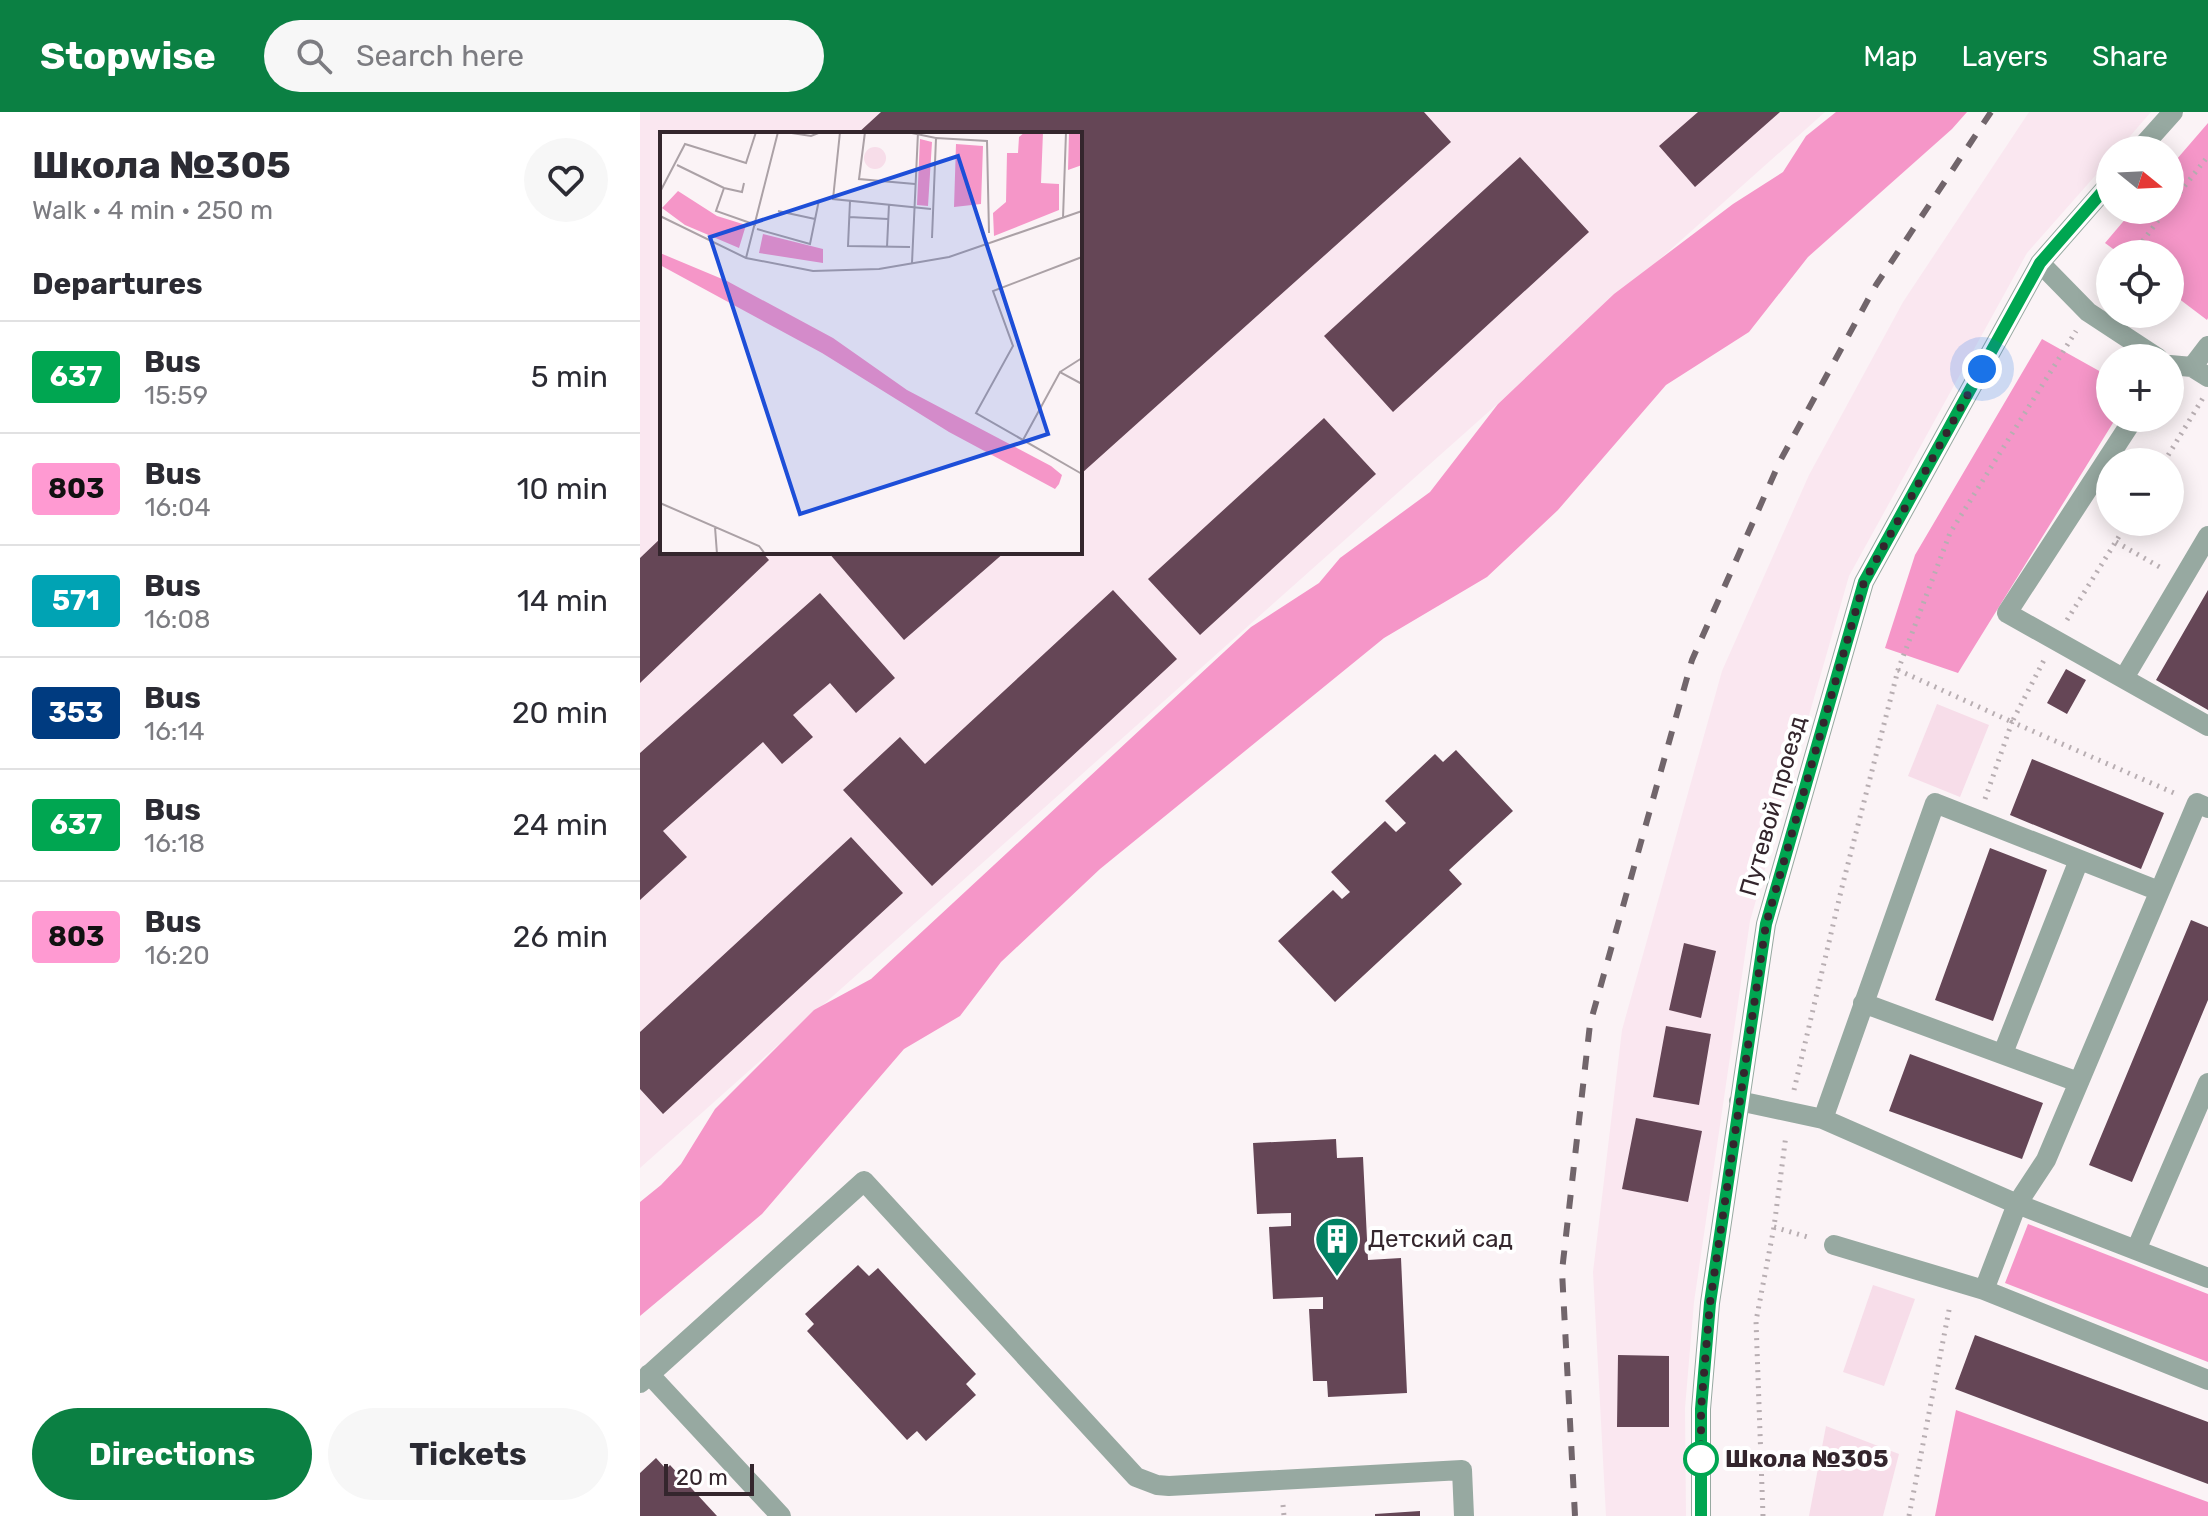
<!DOCTYPE html>
<html lang="en">
<head>
<meta charset="utf-8">
<style>
	:root { --surface:#fff; --page:#f7f7f7; --text:#2b2b33; --muted:#7c7c81; --line:#e1e1e2; --accent:#0b8043 }
	body { margin:0; font-family:Rubik,sans-serif; background:var(--page); color:var(--text); height:100vh; display:flex; flex-direction:column; font-size:30px; white-space:nowrap }
	* { box-sizing:border-box; margin:0 }
	p { font-size:26px; color:var(--muted) }
	.icon { flex:none; width:44px; height:44px; fill:none; stroke:currentColor; stroke-width:2; stroke-linecap:round; stroke-linejoin:round }
	.map { position:relative; flex:1; overflow:hidden }
	.panel { display:flex; flex-direction:column; background:var(--surface); width:640px }
	.panel>* { flex:none }
	.badge { padding:0 16px; border-radius:6px; font-size:28px; line-height:52px }
	.needle { width:52px; rotate:108deg }
	.buttons { position:absolute; left:1456px; top:24px; display:grid; gap:16px }
	.buttons a { display:grid; place-items:center; width:88px; height:88px; border-radius:50%; background:var(--surface); box-shadow:0 4px 20px #0003; font-size:40px }
	.scale { position:absolute; left:24px; bottom:20px; width:90px; box-sizing:border-box; padding-left:8px; border:4px solid #34262d; border-top:0; font-size:22px; line-height:28px; white-space:nowrap; color:#34262d; -webkit-text-stroke:6px #fff; paint-order:stroke }
	.you { position:absolute; width:40px; height:40px; margin:-20px; border:6px solid #fff; border-radius:50%; background:#1a73e8; box-shadow:0 0 0 12px #1a73e833 }
	.map>.badge { position:absolute; translate:-50% -50%; box-shadow:0 0 0 4px #fff }
	h2 { padding:0 32px; font-size:30px; line-height:72px }
	.round { display:grid; place-items:center; flex:none; width:84px; height:84px; border-radius:42px; background:var(--page) }
	.head { display:flex; align-items:center; justify-content:space-between; height:136px; padding:0 32px }
	h1 { font-size:38px; font-weight:700; line-height:60px }
	.action { display:flex; gap:16px; margin-top:auto; padding:16px 32px }
	.action a { flex:1; height:92px; border-radius:48px; background:var(--accent); color:#fff; font-size:32px; font-weight:700; line-height:92px; text-align:center }
	.action a+a { background:var(--page); color:var(--text) }
	ul { padding:0; list-style:none }
	li { display:flex; align-items:center; gap:24px; height:112px; padding:0 32px; border-top:2px solid var(--line) }
	li div { flex:1 }
	li b { display:block; font-size:30px }
	li em { font-style:normal }
	li .badge { min-width:88px; font-weight:700; text-align:center }
	header { display:flex; align-items:center; gap:48px; box-sizing:border-box; height:112px; padding:0 40px; background:var(--accent); color:#fff }
	header strong { font-size:38px }
	nav { display:flex; gap:44px; margin-inline-start:auto; font-size:28px }
	.search { width:560px; height:72px; background:var(--page); display:flex; align-items:center; gap:20px; box-sizing:border-box; padding:0 28px; border-radius:44px; color:var(--muted); font-size:30px }
	main { display:flex; flex:1; min-height:0 }
	.map>svg:first-child { display:block }
	.built { fill:#fae7f0; fill-rule:evenodd }
	.green { fill:#f7dde9 }
	.forest { fill:#f596c8 }
	.building { fill:#654656 }
	.lines { fill:none; stroke-linecap:round; stroke-linejoin:round }
	.path { stroke:#b8aeb2; stroke-width:5; stroke-dasharray:2 6; stroke-linecap:butt }
	.minor { stroke:#97a9a1; stroke-width:20 }
	.rail { stroke:#71656b; stroke-width:6; stroke-dasharray:14 14; stroke-linecap:butt }
	.line-casing { stroke:#fff; stroke-width:18 }
	.line { stroke:#00a651; stroke-width:12 }
	.walk { stroke:#34262d; stroke-width:8; stroke-dasharray:0 14.4 }
	.stop-dot { fill:#fff; stroke:#00a651; stroke-width:4 }
	.labels { text-anchor:middle; stroke-width:8; stroke-linejoin:round; paint-order:stroke }
	.street-label { font-size:24px; fill:#34262d; stroke:#fff }
	.poi-label { font-size:24px; fill:#34262d; stroke:#fff; text-anchor:start }
	.stop-label { font-size:24px; font-weight:bold; fill:#34262d; stroke:#fff; text-anchor:start }
	.inset-road { fill:none; stroke:#aba1a6; stroke-width:2 }
	.view { fill:#1d4ed8; fill-opacity:0.15; stroke:#1d4ed8; stroke-width:4 }
	.inset-edge { fill:none; stroke:#34262d; stroke-width:4 }
</style>
</head>
<body>
<header>
<strong>Stopwise</strong>
<div class="search"><svg class="icon" aria-label="search" viewBox="0 0 24 24"><circle cx="10" cy="10" r="6"/><path d="M15 15l6 6"/></svg>Search here</div>
<nav><a>Map</a><a>Layers</a><a>Share</a></nav>
</header>
<main>
<section class="panel">
<div class="head"><div><h1>Школа №305</h1><p>Walk · 4 min · 250 m</p></div><a class="round"><svg class="icon" aria-label="heart" viewBox="0 0 24 24"><path d="M12 20l-8-8c-3-5 5-10 8-4 3-6 11-1 8 4z"/></svg></a></div>
<h2>Departures</h2>
<ul>
<li><span class="badge" style="background:#00a651;color:#fff">637</span><div><b>Bus</b><p>15:59</p></div><em>5 min</em></li>
<li><span class="badge" style="background:#ff9ad2;color:#111">803</span><div><b>Bus</b><p>16:04</p></div><em>10 min</em></li>
<li><span class="badge" style="background:#00a3b4;color:#fff">571</span><div><b>Bus</b><p>16:08</p></div><em>14 min</em></li>
<li><span class="badge" style="background:#003b80;color:#fff">353</span><div><b>Bus</b><p>16:14</p></div><em>20 min</em></li>
<li><span class="badge" style="background:#00a651;color:#fff">637</span><div><b>Bus</b><p>16:18</p></div><em>24 min</em></li>
<li><span class="badge" style="background:#ff9ad2;color:#111">803</span><div><b>Bus</b><p>16:20</p></div><em>26 min</em></li>
</ul>
<div class="action"><a>Directions</a><a>Tickets</a></div>
</section>
<div class="map">
<svg width="1568" height="1404" viewBox="0 0 1568 1404">
	<rect width="100%" height="100%" fill="#fbf3f6"/>
	<path class="built" d="M0 0H1185L0 1056ZM22 22H440V440H22Z
		M1389 0H1511L1478 38H1470V47L1387 141 1209 464 1110 809 1054 1190 1045 1296 1046 1404H966L953 1160 982 918 1082 559 1169 363 1263 190Z"/>
	<path class="green" d="M1297 592 1349 613 1320 685 1268 664Z
		M1233 1173 1275 1187 1244 1274 1203 1260Z
		M1186 1314 1259 1342 1243 1404H1169Z"/>
	<path class="forest" d="M1196 0H1327L1312 17 1168 145 1109 220 1026 273 918 398 847 465 744 526 460 757 361 850 320 904 264 937 122 1102 0 1204V1090L21 1073 41 1052 75 997 174 898 231 867 611 515 679 471 700 446 790 380 858 292 974 182 1093 92 1143 60 1166 24Z
		M1568 11V206L1567 208 1530 180V142H1480L1465 131 1493 98H1530V55Z
		M1402 227 1470 265V306H1476L1318 561 1245 536 1275 443Z
		M1388 1112 1568 1182V1250L1365 1171Z
		M1316 1298 1568 1390V1404H1295Z"/>
	<path class="building" d="M241 0H784L811 30 442 361 440 359V22H217Z
		M1058 0H1140L1055 75 1019 34Z
		M880 45 949 120 753 300 684 224Z
		M684 306 736 362 560 523 508 467Z
		M22 425V440H122L129 448 0 571V446Z
		M188 440H365L264 528Z
		M473 478 537 547 292 774 203 678 260 625 285 652Z
		M1568 478V598L1516 568Z
		M180 481 255 566 216 601 190 571 153 603 173 625 142 652 123 630 23 719 47 745 0 788V641Z
		M1426 557 1446 568 1427 602 1407 591Z
		M816 638 873 699 809 758 822 772 695 890 638 829 693 778 702 787 710 780 691 760 745 709 756 720 766 711 745 689 795 642 803 650Z
		M1392 647 1524 701 1501 757 1370 703Z
		M211 725 263 781 23 1002 0 977V920Z
		M1350 736 1407 758 1353 909 1295 888Z
		M1551 808 1568 815V888L1492 1070 1449 1053Z
		M1044 831 1076 839 1061 906 1029 898Z
		M1026 914 1071 922 1059 993 1013 985Z
		M1270 942 1403 991 1382 1047 1249 999Z
		M996 1006 1062 1019 1048 1090 982 1077Z
		M696 1027 697 1046 723 1045 728 1148 761 1146 767 1281 688 1285 687 1269H673L669 1197H683V1185L633 1187 629 1115 651 1114V1101L617 1102 613 1031Z
		M218 1153 229 1164 238 1156 336 1262 326 1272 336 1283 286 1329 277 1319 267 1328 167 1219 174 1212 165 1202Z
		M1335 1223 1568 1310V1372L1315 1277Z
		M978 1243 1029 1244V1315H977Z
		M16 1346 26 1357 30 1353 77 1404H0V1361Z
		M780 1399V1404H735V1402Z"/>
	<g class="lines">
		<path class="path" d="M1530 93 1568 44
			M1493 142 1526 98
			M1463 181 1470 171
			M1524 350 1563 286
			M1476 430 1523 457
			M1427 508 1488 410
			M1258 558 1372 610 1404 548
			M1345 687 1372 610 1534 681
			M1154 978 1202 775 1258 558 1310 421 1436 219
			M1134 1115 1171 1126
			M643 1393 644 1404
			M1123 1404 1116 1209 1134 1115 1146 1023
			M1269 1404 1310 1193"/>
		<path class="minor" d="M1499 38 1533 0
			M1400 151 1448 200 1518 246
			M1530 253 1552 255 1568 265
			M1552 255 1568 234
			M1494 306 1367 501 1568 614
			M1484 566 1568 424
			M1223 891 1438 970
			M1363 941 1439 748
			M1099 989 1183 1007 1377 1092 1568 1166
			M1183 1007 1295 691 1519 779
			M1194 1133 1344 1178 1568 1268
			M1496 1138 1568 971
			M1344 1178 1377 1092 1406 1048 1557 691 1568 696
			M9 1262 141 1404
			M0 1271 224 1069 496 1365 517 1373 529 1374 822 1358 824 1404
			M1061 1404V1297L1070 1191 1126 812 1224 470 1400 151 1470 71"/>
		<path class="rail" d="M935 1404 922 1159 950 912 1052 548 1140 349 1236 173 1351 0"/>
	</g>
	<g class="lines">
		<g class="line-casing">
			<path id="line" d="M1061 1404V1297L1070 1191 1126 812 1224 470 1400 151 1470 71"/>
		</g>
		<use href="#line" class="line"/>
		<path class="walk" d="M1061 1347V1297L1070 1191 1126 812 1224 470 1342 257"/>
	</g>
	<defs>
		<g id="building-pin" transform="scale(2.3)"><path d="M0 17L-7.5 6A9.5 9.5 0 1 1 7.5 6Z" fill="#018263" stroke="#fff"/><path d="M-4-6H4V6H1V3H-1V6H-4ZM-2.5-4.3h1.7v1.8h-1.7ZM.8-4.3h1.7v1.8H.8ZM-2.5-1h1.7V.8h-1.7ZM.8-1h1.7V.8H.8Z" fill="#fff"/></g>
	</defs>
	<g fill-rule="evenodd">
		<use href="#building-pin" x="697" y="1127"/>
	</g>
	<circle class="stop-dot" cx="1061" cy="1347" r="16"/>
	<g class="labels">
		<g class="street-label">
			<text transform="translate(1133 694) rotate(-74)" y="8">Путевой проезд</text>
		</g>
		<g class="poi-label">
			<text x="728" y="1135">Детский сад</text>
		</g>
		<g class="stop-label">
			<text x="1085" y="1355">Школа №305</text>
		</g>
	</g>
	<g transform="translate(20 20)">
		<rect width="422" height="422" fill="#fbf3f6"/>
		<path d="M204 26a11 11 0 1 1 22 0a11 11 0 1 1-22 0Z" fill="#f7dde9"/>
		<path d="M365 0H383L381 51 399 52V78L334 104 333 81 346 70 347 21H358L359 5ZM409 0H422V33L408 38ZM260 7 272 10 268 74 257 73ZM296 12 323 14 321 72 294 75ZM18 59 57 84 86 93 79 116 25 93 2 76ZM103 102 163 117V131L99 121ZM0 121 67 149 173 206 247 258 391 334 402 343 399 352 395 357 289 300 162 221 0 133Z" fill="#f596c8"/>
		<path class="inset-road" d="M125 0 151 4 161 0M180 0 173 67 271 77M205 0 199 47 255 52M247 0 276 6 272 106M276 6 327 9 329 101M17 33 64 56 82 60 84 51M64 56 56 79 96 93M0 60 25 12 86 31 96 0M190 69 188 114 250 115M118 79 155 87M0 84 86 126 153 139 219 137 289 125 422 79M189 85 228 87M403 86 406 0M97 97 150 112 159 68M227 115 229 72M422 125 333 159 353 214 316 281 422 342M86 126 118 0M252 131 258 0M400 240 422 226M363 308 400 240 422 252M0 371 99 414 105 422M55 395 57 422"/>
		<path class="view" d="M298 24 388 302 140 382 50 105Z"/>
		<rect width="422" height="422" class="inset-edge"/>
	</g>
</svg>
<div class="buttons">
<a><svg class="needle" viewBox="-14 -14 28 28"><path d="M0-13l5 13h-10z" fill="#e53935"/><path d="M0 13l5-13h-10z" fill="#7c7c81"/></svg></a>
<a><svg class="icon" aria-label="locate" viewBox="0 0 24 24"><circle cx="12" cy="12" r="6"/><path d="M12 2v4M12 18v4M2 12h4M18 12h4"/></svg></a>
<a>+</a>
<a>−</a>
</div>
<div class="scale">20 m</div>
<div class="you" style="left:1342px;top:257px"></div>
</div>
</main>
</body>
</html>
